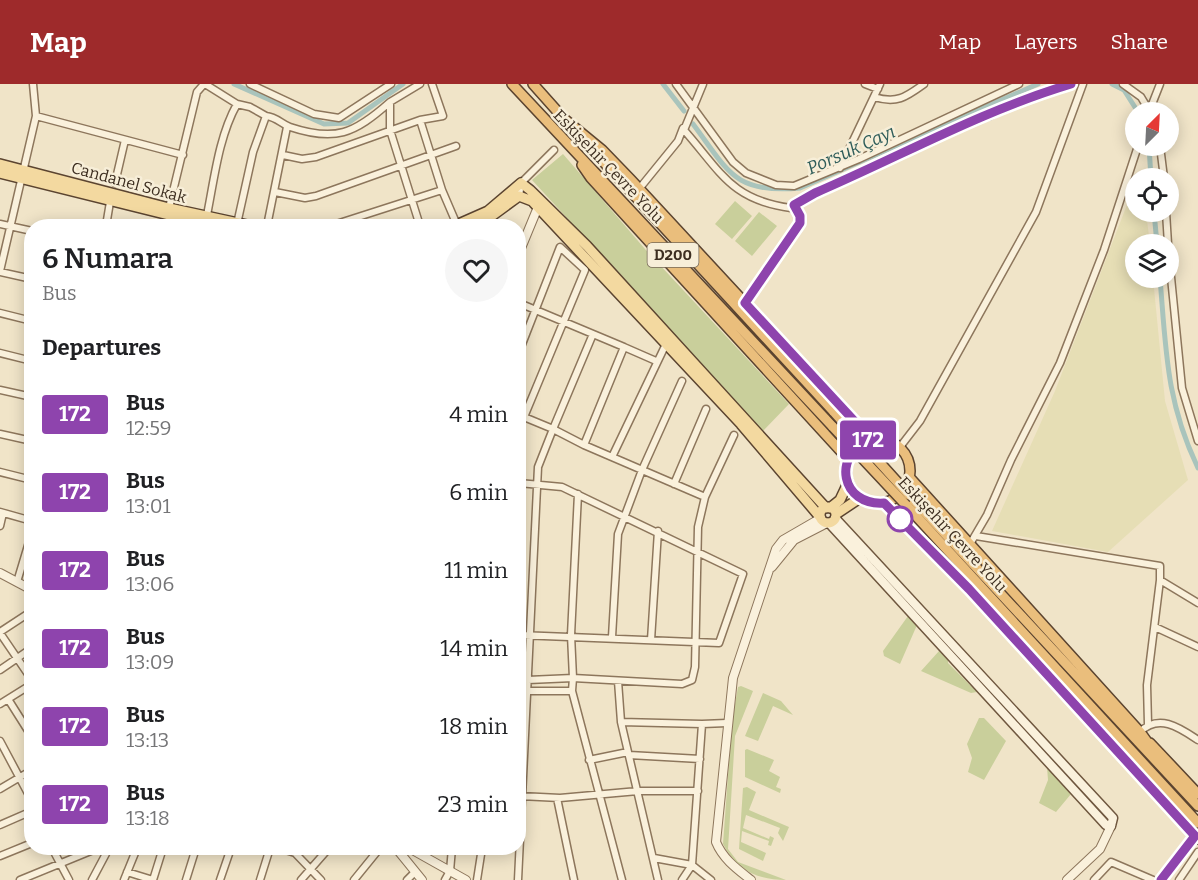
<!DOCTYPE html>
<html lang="en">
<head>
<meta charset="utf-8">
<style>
	:root { --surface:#fff; --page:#f6f6f6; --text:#202124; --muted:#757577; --accent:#9e2a2b }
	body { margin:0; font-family:Bitter,serif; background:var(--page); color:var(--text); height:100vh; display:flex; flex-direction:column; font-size:22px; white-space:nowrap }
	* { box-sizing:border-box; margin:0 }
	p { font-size:20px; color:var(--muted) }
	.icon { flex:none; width:33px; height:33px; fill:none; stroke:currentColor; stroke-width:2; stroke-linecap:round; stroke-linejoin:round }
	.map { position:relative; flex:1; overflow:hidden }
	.panel { position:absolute; left:24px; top:135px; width:502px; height:636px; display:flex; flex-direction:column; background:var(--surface); border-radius:24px; box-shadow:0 3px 15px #0003 }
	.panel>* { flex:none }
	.badge { padding:0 12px; border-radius:4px; font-size:21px; line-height:39px }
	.needle { width:39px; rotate:24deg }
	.controls { position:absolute; left:1125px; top:18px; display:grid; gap:12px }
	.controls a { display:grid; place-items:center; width:54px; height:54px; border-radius:50%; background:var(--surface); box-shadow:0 3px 15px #0003; font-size:30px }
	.map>.badge { position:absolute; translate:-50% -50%; box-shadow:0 0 0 3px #fff }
	h2 { padding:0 18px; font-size:22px; line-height:54px }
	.round { display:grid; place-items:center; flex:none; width:63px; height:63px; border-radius:32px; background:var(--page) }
	.headline { display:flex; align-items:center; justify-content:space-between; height:102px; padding:0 18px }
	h1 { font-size:28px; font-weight:600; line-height:45px }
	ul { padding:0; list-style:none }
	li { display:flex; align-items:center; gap:18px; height:78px; padding:0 18px }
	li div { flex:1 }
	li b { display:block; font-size:22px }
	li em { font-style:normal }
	li .badge { min-width:66px; font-weight:700; text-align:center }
	header { display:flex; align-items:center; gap:36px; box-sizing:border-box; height:84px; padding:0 30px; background:var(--accent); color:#fff }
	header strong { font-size:28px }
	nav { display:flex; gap:33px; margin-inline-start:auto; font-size:21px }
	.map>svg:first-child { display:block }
	.farmland { fill:#e6deb5 }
	.green { fill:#c9cf9b }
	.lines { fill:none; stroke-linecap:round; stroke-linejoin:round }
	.canal { stroke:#a9c4bc; stroke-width:5 }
	.minor-casing { stroke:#8d765c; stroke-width:9 }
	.tertiary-casing { stroke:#8d765c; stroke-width:10 }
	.secondary-casing { stroke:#6f573f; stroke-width:11 }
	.primary-casing { stroke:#5b4430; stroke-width:12 }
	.trunk-casing { stroke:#5b4430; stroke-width:12 }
	.minor { stroke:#faf1dc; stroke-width:6 }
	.tertiary { stroke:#faf1dc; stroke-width:8 }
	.secondary { stroke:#faf1dc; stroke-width:8 }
	.primary { stroke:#f3d9a0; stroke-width:9 }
	.trunk { stroke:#eabe7c; stroke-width:9 }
	.trunk-bridge-casing { stroke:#5b4430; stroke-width:12; stroke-linecap:butt }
	.trunk-bridge { stroke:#eabe7c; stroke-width:9 }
	.line-casing { stroke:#fff; stroke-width:14 }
	.line { stroke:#8e44ad; stroke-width:9 }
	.stop-dot { fill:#fff; stroke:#8e44ad; stroke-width:3 }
	.labels { text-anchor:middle; stroke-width:5; stroke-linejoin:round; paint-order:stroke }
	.shield { fill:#f7eed8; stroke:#756857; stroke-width:1.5 }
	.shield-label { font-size:15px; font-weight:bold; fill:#3d2e20 }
	.street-label { font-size:16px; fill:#3d2e20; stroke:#f7eed8 }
	.water-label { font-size:18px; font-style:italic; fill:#2f5d5a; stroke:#f7eed8 }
</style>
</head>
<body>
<header>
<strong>Map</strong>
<nav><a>Map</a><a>Layers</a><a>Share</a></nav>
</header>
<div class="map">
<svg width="1198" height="796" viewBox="0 0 1198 796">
	<rect width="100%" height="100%" fill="#f0e4c8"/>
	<path class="farmland" d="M1135 100 1136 128H1146L1150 160H1136V194H1153L1165 317 1188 396 1108 468 992 447 1055 307Z"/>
	<path class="green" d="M563 70 645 165 789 320 763 347 532 96Z
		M735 117 752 132 732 155 715 140Z
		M759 128 777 142 752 172 735 157Z
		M908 532 917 541 900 580 884 572 883 567Z
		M939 567 948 575V579L977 608 971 609 921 587Z
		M741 602 753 607 735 652 728 765 738 778 786 796C757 796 737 786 723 760L732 637 738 603Z
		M763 609 781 617 793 631 773 622 758 657 745 652Z
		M979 634H984L1006 657 984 696 968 688 972 674 967 660Z
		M747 665 774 676 769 687 780 693 776 703 781 705 780 709 745 693V666Z
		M1047 683 1071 710 1056 728 1039 719 1048 696Z
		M747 703 756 708 749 726 789 743 783 757 778 749 780 744 746 731 743 744 769 755 770 752 774 754 771 762 768 761 769 757 742 747 741 758 766 769 763 777 739 765 743 704Z"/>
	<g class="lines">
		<path class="canal" d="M234 0 324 40 348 39 403 0
			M663 0 684 27
			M1112 0 1124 6 1138 28
			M693 40C729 88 734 110 800 104L1038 0
			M1149 62 1151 94
			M1154 128 1157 160
			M1160 194C1166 266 1166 317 1198 384"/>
		<g class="minor-casing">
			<path id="minor" d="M205 0 237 20
				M250 0 314 30 339 34 391 0
				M676 0 733 78 746 89 776 101 794 102 859 75 1019 0
				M703 0 684 46C721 88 731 116 791 124L815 109 959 41 990 32 1019 16 1071 0
				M865 0 878 5
				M1123 0 1141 13 1150 28
				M874 13C897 20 906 13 924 0
				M1149 28 1160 0
				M36 32 183 71
				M266 32C277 33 281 40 290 43 335 58 354 50 390 18
				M1160 62 1164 94
				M283 71 302 75 316 73 420 36 443 32 432 0
				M840 84 880 0
				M115 99 125 56
				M639 105 678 57 683 44
				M442 106 457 141
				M275 108 305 114 316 112 456 62
				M519 112 521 99 554 66
				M169 124 197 8 204 0
				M1166 128 1168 160
				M206 136C214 98 218 54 237 20L250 23 266 32 253 68 237 140
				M0 140 32 147
				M106 142 110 118
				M267 142 287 43
				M330 142 442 106 420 36
				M420 142 390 46V18L420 0
				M1168 163 1182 304 1198 357
				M0 187 36 32 33 0
				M0 188 32 195
				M745 219 799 139 800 132 794 121
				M0 229 32 237
				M624 263 656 277
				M519 268 560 163 585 186 524 333 519 331
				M0 269 32 277
				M0 306 32 313
				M524 333 553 345 593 250
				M0 350 32 357
				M584 361 705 413
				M900 363 920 337 1036 128 1083 0
				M612 373 666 260
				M0 388 32 396
				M519 399 562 403 743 490 719 559 519 551
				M674 400 706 325
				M578 410 571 551 573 594 682 600 692 596 695 583 698 443 705 413 734 351
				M0 428 32 437
				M0 442 3 429
				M976 452 1160 482V496L1198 519
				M970 460 987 431 1011 376 1060 279 1104 166 1138 62
				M17 498 32 448
				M1155 543 1198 563
				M0 548 32 527
				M0 549 32 596
				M612 553 618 450 642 386 682 297
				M651 556 658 447
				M0 586 32 564
				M519 591H528
				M528 596 573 594 572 607 622 796
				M618 597 621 638 702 640 692 781 711 796
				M528 607H572
				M8 615 32 653
				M0 620 32 600
				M621 638 658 796
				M702 640 727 639
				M1148 640 1147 601 1160 496
				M1140 648C1159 629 1180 644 1198 656
				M0 657 32 717
				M629 671 700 675
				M589 676 628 668
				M0 705 32 686
				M520 712 560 714 638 707H698
				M557 714 574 796
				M0 741 32 727
				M52 764 69 796
				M279 764 295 769 299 764
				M295 769 321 796
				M0 772 32 759
				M654 774 692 781 682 796
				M127 788 153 796
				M20 796 98 764
				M92 796 109 764
				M124 796 137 764
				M153 796 163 764
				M186 796 196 764
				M220 796 231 764
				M260 796 270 764
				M301 796 329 764
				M354 796 380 764
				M407 796 415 788
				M445 796 450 787 452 764
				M477 796 482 764
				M518 796 538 383 553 345 584 361 624 263 519 219
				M1094 796 1111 778 1153 796
				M1161 796 1195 752
				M1179 796 1198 768"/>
		</g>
		<g class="tertiary-casing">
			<path id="tertiary" d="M519 169 538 123
				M772 483 794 456 827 439
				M0 489 32 506
				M396 764 422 796
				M409 764 466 796
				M751 796C737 785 723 775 716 758L733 594 776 465 783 456 821 434
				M1067 796 1100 765 1111 742"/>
		</g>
		<g class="secondary-casing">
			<path id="secondary" d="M829 439 1106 741 1111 742 1113 734 835 434"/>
		</g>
		<g class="primary-casing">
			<path id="primary" d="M0 80 169 124 252 142
				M0 89 213 142
				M454 142 488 127 521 99 530 106 587 162 826 424
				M478 142 519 112 532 117 741 340 820 433
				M820 431a8 8 0 1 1 16 0a8 8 0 1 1-16 0Z
				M830 424 840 416 848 399
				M836 430 860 414"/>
		</g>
		<g class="trunk-casing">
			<path id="trunk" d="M512 0 833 343
				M533 0 566 37
				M563 34 602 66 631 96 871 355
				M588 61 834 328
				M582 81 591 94 848 375
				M846 387a32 32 0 1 1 64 0a32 32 0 1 1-64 0Z
				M910 394 1140 648 1153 666
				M909 411 1198 722
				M884 419 969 505 1198 755
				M906 421 1198 739
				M1150 659 1198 710"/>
		</g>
		<use href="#minor" class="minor"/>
		<use href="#tertiary" class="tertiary"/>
		<use href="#secondary" class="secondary"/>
		<use href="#primary" class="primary"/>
		<use href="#trunk" class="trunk"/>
		<g class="trunk-bridge-casing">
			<path id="trunk-bridge" d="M834 328 909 411
				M833 343 906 421"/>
		</g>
		<use href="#trunk-bridge" class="trunk-bridge"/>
	</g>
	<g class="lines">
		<g class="line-casing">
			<path id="line" d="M1071 0C981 27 901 72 815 109L794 121 800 132V139L745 219 871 355C831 371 841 422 884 419L969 505 1195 752 1161 796"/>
		</g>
		<use href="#line" class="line"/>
	</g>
	<circle class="stop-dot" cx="900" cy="435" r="12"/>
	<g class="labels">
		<rect class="shield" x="647.5" y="159" width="51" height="24" rx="4.5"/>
		<g class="shield-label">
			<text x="673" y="176">D200</text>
		</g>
		<g class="street-label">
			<text transform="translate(609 82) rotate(46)" y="6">Eskişehir Çevre Yolu</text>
			<text transform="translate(129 98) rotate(15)" y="6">Candanel Sokak</text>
			<text transform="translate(953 450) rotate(47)" y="6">Eskişehir Çevre Yolu</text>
		</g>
		<g class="water-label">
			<text transform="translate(851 66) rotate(-24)" y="6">Porsuk Çayı</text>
		</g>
	</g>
</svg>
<div class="controls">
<a><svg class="needle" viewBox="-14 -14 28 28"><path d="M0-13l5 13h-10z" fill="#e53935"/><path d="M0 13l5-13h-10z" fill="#757577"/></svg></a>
<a><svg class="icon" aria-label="locate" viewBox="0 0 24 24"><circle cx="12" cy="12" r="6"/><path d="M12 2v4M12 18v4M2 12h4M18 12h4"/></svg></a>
<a><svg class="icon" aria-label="layers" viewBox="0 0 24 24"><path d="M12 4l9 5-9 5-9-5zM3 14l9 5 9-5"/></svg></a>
</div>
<b class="badge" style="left:868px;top:356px;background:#8e44ad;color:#fff">172</b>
<section class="panel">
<div class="headline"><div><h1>6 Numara</h1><p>Bus</p></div><a class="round"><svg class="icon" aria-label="heart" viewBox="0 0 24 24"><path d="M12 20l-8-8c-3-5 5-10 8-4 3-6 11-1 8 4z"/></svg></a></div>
<h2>Departures</h2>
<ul>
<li><span class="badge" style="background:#8e44ad;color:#fff">172</span><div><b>Bus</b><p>12:59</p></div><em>4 min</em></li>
<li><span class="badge" style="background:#8e44ad;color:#fff">172</span><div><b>Bus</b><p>13:01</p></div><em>6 min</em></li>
<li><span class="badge" style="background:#8e44ad;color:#fff">172</span><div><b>Bus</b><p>13:06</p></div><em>11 min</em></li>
<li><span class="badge" style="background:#8e44ad;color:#fff">172</span><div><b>Bus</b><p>13:09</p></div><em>14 min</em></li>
<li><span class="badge" style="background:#8e44ad;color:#fff">172</span><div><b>Bus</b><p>13:13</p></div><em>18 min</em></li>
<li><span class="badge" style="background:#8e44ad;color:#fff">172</span><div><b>Bus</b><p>13:18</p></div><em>23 min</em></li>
</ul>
</section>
</div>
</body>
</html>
